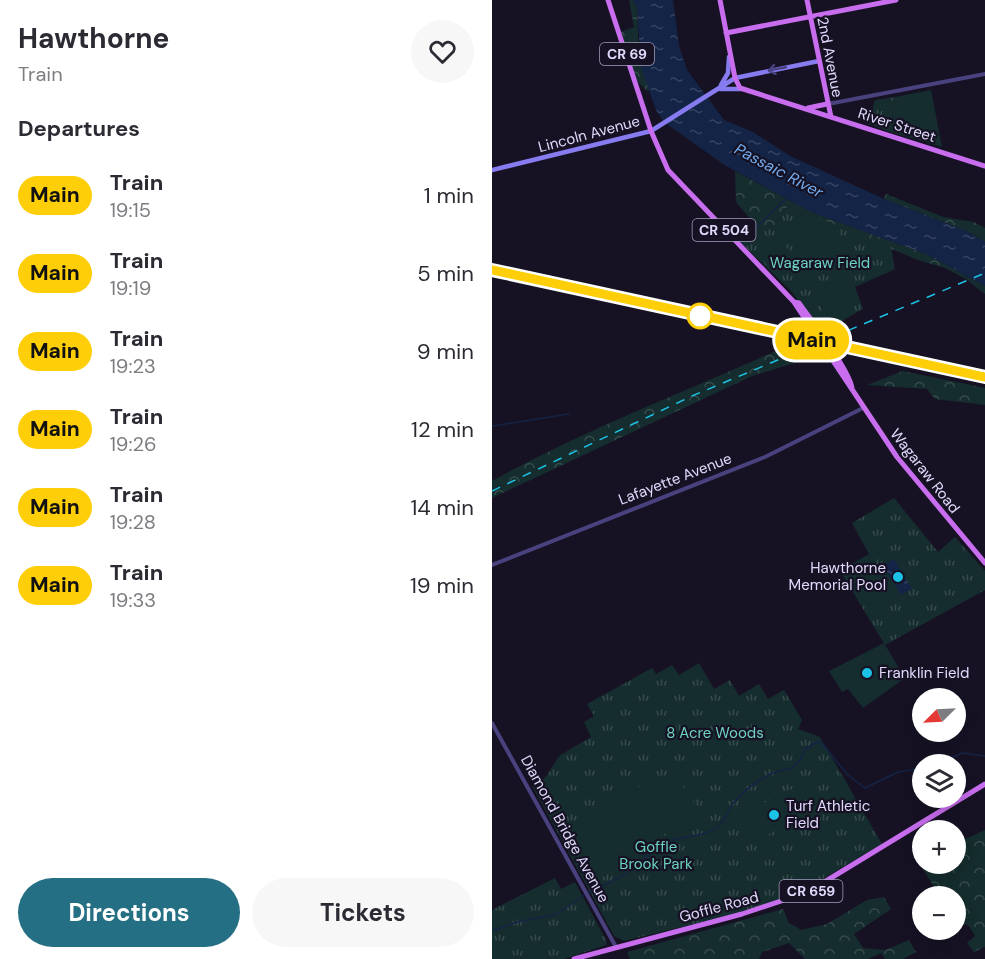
<!DOCTYPE html>
<html lang="en">
<head>
<meta charset="utf-8">
<style>
	:root { --surface:#fff; --page:#f7f7f7; --text:#2b2b33; --muted:#7c7c81; --accent:#246f83 }
	body { margin:0; font-family:"DM Sans",sans-serif; background:var(--page); color:var(--text); height:100vh; display:flex; flex-direction:column; font-size:22px; white-space:nowrap }
	* { box-sizing:border-box; margin:0 }
	p { font-size:20px; color:var(--muted) }
	.icon { flex:none; width:33px; height:33px; fill:none; stroke:currentColor; stroke-width:2; stroke-linecap:round; stroke-linejoin:round }
	.map { position:relative; flex:1; overflow:hidden }
	.details { display:flex; flex-direction:column; background:var(--surface); width:492px }
	.details>* { flex:none }
	.badge { padding:0 12px; border-radius:20px; font-size:21px; line-height:39px }
	.needle { width:39px; rotate:246deg }
	.buttons { position:absolute; left:420px; top:688px; display:grid; gap:12px }
	.buttons a { display:grid; place-items:center; width:54px; height:54px; border-radius:50%; background:var(--surface); box-shadow:0 3px 15px #0003; font-size:30px }
	.map>.badge { position:absolute; translate:-50% -50%; box-shadow:0 0 0 3px #fff }
	h2 { padding:0 18px; font-size:22px; line-height:54px }
	.round { display:grid; place-items:center; flex:none; width:63px; height:63px; border-radius:32px; background:var(--page) }
	.summary { display:flex; align-items:center; justify-content:space-between; height:102px; padding:0 18px }
	h1 { font-size:28px; font-weight:700; line-height:45px }
	.button { display:flex; gap:12px; margin-top:auto; padding:12px 18px }
	.button a { flex:1; height:69px; border-radius:36px; background:var(--accent); color:#fff; font-size:24px; font-weight:700; line-height:69px; text-align:center }
	.button a+a { background:var(--page); color:var(--text) }
	ul { padding:0; list-style:none }
	li { display:flex; align-items:center; gap:18px; height:78px; padding:0 18px }
	li div { flex:1 }
	li b { display:block; font-size:22px }
	li em { font-style:normal }
	li .badge { min-width:66px; font-weight:700; text-align:center }
	main { display:flex; flex:1; min-height:0 }
	.map>svg:first-child { display:block }
	.forest { fill:url(#forest-crowns) }
	.park { fill:url(#park-tufts) }
	.pitch { fill:#152d2e }
	.water { fill:url(#water-ripples) }
	.lines { fill:none; stroke-linecap:round; stroke-linejoin:round }
	.stream { stroke:#142446; stroke-width:1.5 }
	.tertiary { stroke:#49427e; stroke-width:4 }
	.secondary { stroke:#877bf0; stroke-width:4.5 }
	.primary { stroke:#c76dee; stroke-width:5 }
	.rail { stroke:#1bc2e5; stroke-width:1.5; stroke-dasharray:9 8; stroke-linecap:butt }
	.oneway { stroke:#494180 }
	.line-casing { stroke:#fff; stroke-width:14 }
	.line { stroke:#fece08; stroke-width:9 }
	.stop-dot { fill:#fff; stroke:#fece08; stroke-width:3 }
	.poi-dot { fill:#1bc2e5; stroke:#161224; stroke-width:2 }
	.labels { text-anchor:middle; stroke-width:4.5; stroke-linejoin:round; paint-order:stroke }
	.shield { fill:#161224; stroke:#a39dba; stroke-width:1.5 }
	.shield-label { font-size:14px; font-weight:bold; fill:#e0d9fb }
	.street-label { font-size:15px; fill:#e0d9fb; stroke:#161224 }
	.park-label { font-size:15px; fill:#6dd3c1; stroke:#161224 }
	.poi-label { font-size:15px; fill:#e0d9fb; stroke:#161224; text-anchor:start }
	.water-label { font-size:16px; font-style:italic; fill:#73acef; stroke:#161224 }
</style>
</head>
<body>
<main>
<section class="details">
<div class="summary"><div><h1>Hawthorne</h1><p>Train</p></div><a class="round"><svg class="icon" aria-label="heart" viewBox="0 0 24 24"><path d="M12 20l-8-8c-3-5 5-10 8-4 3-6 11-1 8 4z"/></svg></a></div>
<h2>Departures</h2>
<ul>
<li><span class="badge" style="background:#fece08;color:#111">Main</span><div><b>Train</b><p>19:15</p></div><em>1 min</em></li>
<li><span class="badge" style="background:#fece08;color:#111">Main</span><div><b>Train</b><p>19:19</p></div><em>5 min</em></li>
<li><span class="badge" style="background:#fece08;color:#111">Main</span><div><b>Train</b><p>19:23</p></div><em>9 min</em></li>
<li><span class="badge" style="background:#fece08;color:#111">Main</span><div><b>Train</b><p>19:26</p></div><em>12 min</em></li>
<li><span class="badge" style="background:#fece08;color:#111">Main</span><div><b>Train</b><p>19:28</p></div><em>14 min</em></li>
<li><span class="badge" style="background:#fece08;color:#111">Main</span><div><b>Train</b><p>19:33</p></div><em>19 min</em></li>
</ul>
<div class="button"><a>Directions</a><a>Tickets</a></div>
</section>
<div class="map">
<svg width="493" height="959" viewBox="0 0 493 959">
	<defs>
		<pattern id="forest-crowns" width="20" height="18" patternUnits="userSpaceOnUse" patternTransform="scale(1.5)"><rect width="20" height="18" fill="#152d2e"/><path d="M2 6a3 3 0 1 1 6 0M12 15a3 3 0 1 1 6 0" fill="none" stroke="#374b4d"/></pattern>
		<pattern id="park-tufts" width="24" height="20" patternUnits="userSpaceOnUse" patternTransform="scale(1.5)"><rect width="24" height="20" fill="#152d2e"/><path d="M3 7l-1-3M5 7V3M7 7l1-3M15 17l-1-3M17 17v-4M19 17l1-3" fill="none" stroke="#374b4d"/></pattern>
		<pattern id="water-ripples" width="26" height="14" patternUnits="userSpaceOnUse" patternTransform="scale(1.5)"><rect width="26" height="14" fill="#142446"/><path d="M2 4q2-2 4 0t4 0M15 11q2-2 4 0t4 0" fill="none" stroke="#364362"/></pattern>
	</defs>
	<rect width="100%" height="100%" fill="#161224"/>
	<path class="forest" d="M137 0H141L145 7 147 59 158 90 155 91 143 79 129 32 142 27Z
		M243 171 319 212 434 254 493 286V294L474 279 453 268 426 260 296 206 283 225 267 228 250 244 248 234 261 222 244 202Z
		M394 194 451 217 482 222 493 228V242L474 231 392 199Z
		M314 337 331 362H306L260 376 0 498V481C100 425 210 386 314 337Z
		M411 371 493 388V405L443 399 435 389 375 385Z
		M493 830V947L482 952 475 943 483 936 477 926 464 921V897H448L426 861 430 858V864H464V843Z
		M392 897 399 909 362 934 371 948 393 950 417 940 424 952 411 959H393L389 953 376 959H313L297 943 270 952 267 959H138L135 952 291 909 297 923 309 930 335 924 375 900Z"/>
	<path class="park" d="M403 97 398 132 377 124 383 100Z
		M296 206 399 247 403 269 363 287 371 309 330 332 299 291 250 244 267 228 283 225Z
		M402 498 446 552 463 537 493 571V590L393 645 348 571 377 554 360 523Z
		M207 663 222 689 238 680 247 696 267 684 276 699 292 690 310 720 306 729 328 737 390 844 307 893 247 913 132 941 122 936 40 786 54 777 67 756 99 737 92 722 102 716 95 704 160 668 164 674 180 665 187 675Z
		M63 878 69 889 83 882 115 942 114 945 72 959H0V910Z"/>
	<path class="pitch" d="M439 90 450 147 398 132 403 97Z
		M311 212 342 225 360 258 330 273 292 237Z
		M283 236 305 258 286 278C274 267 269 260 274 244Z
		M354 273 363 306 331 315C327 293 333 282 354 273Z
		M378 554 400 591 374 606 352 569Z
		M392 643 413 678 371 708 356 689 350 692 337 671Z
		M155 778C189 775 194 790 210 816 203 832 179 830 165 837 139 851 122 874 95 885L73 845C80 832 107 807 121 801 139 792 142 795 155 778Z
		M304 787 318 814 260 842 247 815Z"/>
	<path class="water" d="M141 0H181L187 46 195 70 232 120 261 132 298 156 392 199 474 231 493 242V286L434 254 319 212 231 164 172 122 164 110 149 67 145 7Z
		M402 559 420 589 409 595 391 565Z"/>
	<g class="lines">
		<path class="stream" d="M249 242 295 198
			M0 426 77 414
			M443 765 470 753 493 756
			M96 892C110 885 126 880 138 871 151 862 159 849 174 842 191 835 211 838 227 826 234 820 236 809 242 802 258 785 276 771 300 768L307 762 314 748 328 741 356 775 373 788 406 772 430 768
			M0 931 25 922 65 914 92 895"/>
		<path class="tertiary" d="M336 104 493 74
			M0 565 273 457 371 408
			M0 723 124 947"/>
		<path class="secondary" d="M229 85 236 73 237 57
			M228 89H249
			M0 170 159 131 243 78 327 61"/>
		<path class="primary" d="M116 0 159 131 176 170 302 302 405 457 493 563
			M228 0 243 78 248 88 493 166
			M315 0 339 117
			M234 33 404 0
			M316 108 335 104
			M302 302 307 303C318 318 360 373 360 389
			M82 959 250 914 316 892 493 784"/>
		<path class="rail" d="M0 270 493 377
			M0 491 200 396 493 273"/>
	</g>
	<defs><path id="oneway-shaft" d="M-6 0H5M1.5-3L5.5 0L1.5 3" fill="none" stroke-width="1.6" stroke-linecap="round" stroke-linejoin="round" transform="scale(1.5)"/></defs>
	<use class="oneway" href="#oneway-shaft" transform="translate(285 69) rotate(169)"/>
	<g class="lines">
		<g class="line-casing">
			<path id="line" d="M0 270 493 377"/>
		</g>
		<use href="#line" class="line"/>
	</g>
	<circle class="stop-dot" cx="208" cy="316" r="12"/>
	<g class="poi-dot">
		<circle cx="406" cy="577" r="6"/>
		<circle cx="375" cy="673" r="6"/>
		<circle cx="282" cy="815" r="6"/>
	</g>
	<g class="labels">
		<g class="shield">
			<rect x="108" y="43" width="54" height="22" rx="4.5"/>
			<rect x="200.5" y="219" width="63" height="22" rx="4.5"/>
			<rect x="287.5" y="880" width="63" height="22" rx="4.5"/>
		</g>
		<g class="shield-label">
			<text x="135" y="59">CR 69</text>
			<text x="232" y="235">CR 504</text>
			<text x="319" y="896">CR 659</text>
		</g>
		<g class="street-label">
			<text transform="translate(338 57) rotate(79)" y="5">2nd Avenue</text>
			<text transform="translate(405 125) rotate(18)" y="5">River Street</text>
			<text transform="translate(97 134) rotate(-15)" y="5">Lincoln Avenue</text>
			<text transform="translate(433 471) rotate(52)" y="5">Wagaraw Road</text>
			<text transform="translate(183 479) rotate(-21)" y="5">Lafayette Avenue</text>
			<text transform="translate(73 829) rotate(61)" y="5">Diamond Bridge Avenue</text>
			<text transform="translate(227 907) rotate(-15)" y="5">Goffle Road</text>
		</g>
		<g class="park-label">
			<text x="328" y="268">Wagaraw Field</text>
			<text x="223" y="738">8 Acre Woods</text>
			<text x="164" y="852">Goffle<tspan x="164" dy="17">Brook Park</tspan></text>
		</g>
		<g class="poi-label">
			<text x="394" y="573" text-anchor="end">Hawthorne<tspan x="394" dy="17">Memorial Pool</tspan></text>
			<text x="387" y="678">Franklin Field</text>
			<text x="294" y="811">Turf Athletic<tspan x="294" dy="17">Field</tspan></text>
		</g>
		<g class="water-label">
			<text transform="translate(287 170) rotate(28)" y="6">Passaic River</text>
		</g>
	</g>
</svg>
<div class="buttons">
<a><svg class="needle" viewBox="-14 -14 28 28"><path d="M0-13l5 13h-10z" fill="#e53935"/><path d="M0 13l5-13h-10z" fill="#7c7c81"/></svg></a>
<a><svg class="icon" aria-label="layers" viewBox="0 0 24 24"><path d="M12 4l9 5-9 5-9-5zM3 14l9 5 9-5"/></svg></a>
<a>+</a>
<a>−</a>
</div>
<b class="badge" style="left:320px;top:340px;background:#fece08;color:#111">Main</b>
</div>
</main>
</body>
</html>
